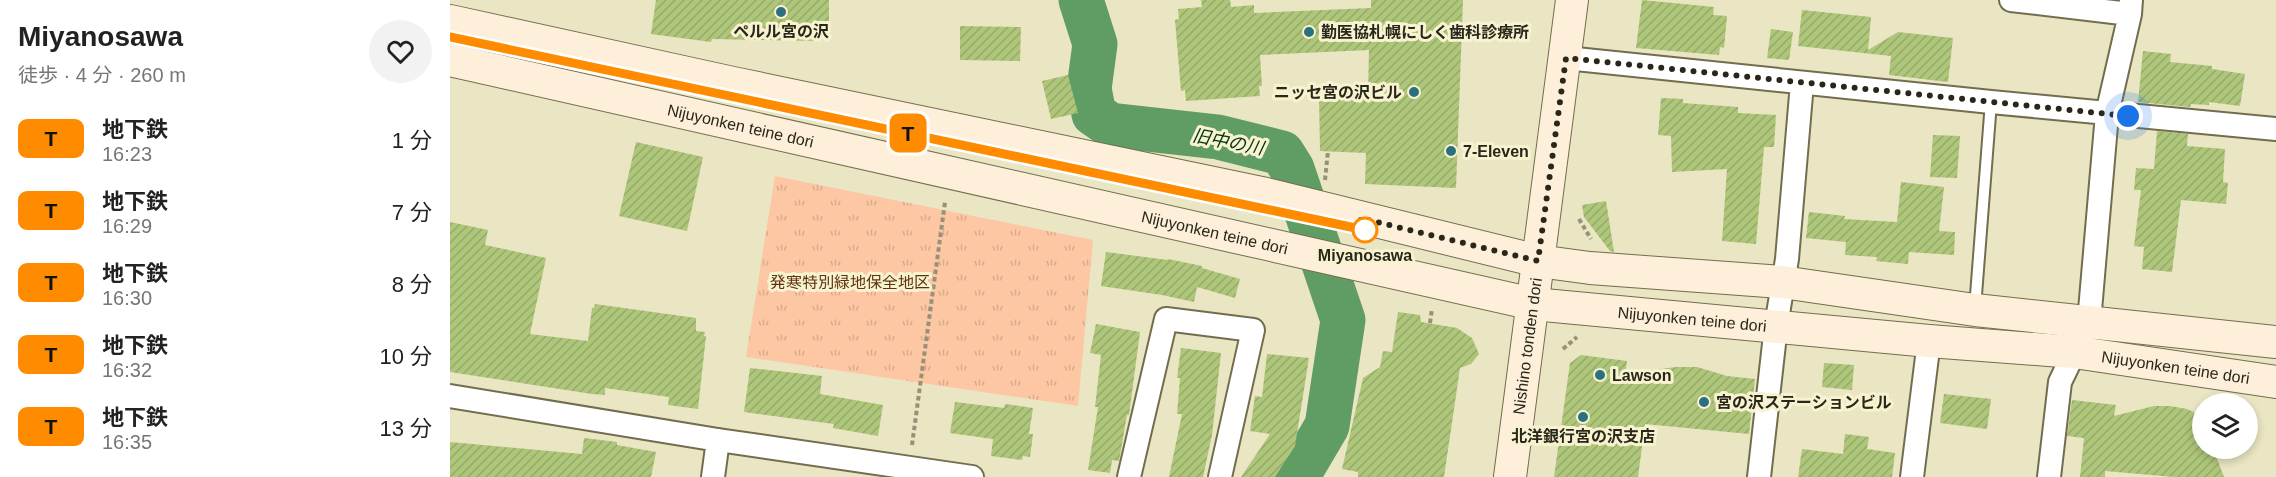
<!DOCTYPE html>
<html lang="ja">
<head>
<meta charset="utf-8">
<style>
	:root { --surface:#fff; --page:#f2f2f2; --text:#222; --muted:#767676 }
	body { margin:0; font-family:Arial,"Noto Sans JP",sans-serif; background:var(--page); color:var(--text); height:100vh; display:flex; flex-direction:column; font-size:22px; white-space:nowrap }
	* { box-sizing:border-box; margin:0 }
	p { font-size:20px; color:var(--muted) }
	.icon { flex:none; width:33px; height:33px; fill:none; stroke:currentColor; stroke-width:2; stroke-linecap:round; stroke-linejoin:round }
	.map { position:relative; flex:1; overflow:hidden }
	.drawer { display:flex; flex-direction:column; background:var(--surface); width:450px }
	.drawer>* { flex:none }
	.badge { padding:0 12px; border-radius:9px; font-size:21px; line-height:39px }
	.tools { position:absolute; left:1742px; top:393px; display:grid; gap:12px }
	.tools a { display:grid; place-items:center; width:66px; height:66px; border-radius:50%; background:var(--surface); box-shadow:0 3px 9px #0003; font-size:30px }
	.you { position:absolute; width:30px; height:30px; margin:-15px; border:4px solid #fff; border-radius:50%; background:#1a73e8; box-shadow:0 0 0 9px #1a73e833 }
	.map>.badge { position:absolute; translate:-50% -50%; box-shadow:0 0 0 3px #fff }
	.round { display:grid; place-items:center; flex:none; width:63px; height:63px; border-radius:32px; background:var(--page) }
	.headline { display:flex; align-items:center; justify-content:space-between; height:102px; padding:0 18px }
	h1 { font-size:28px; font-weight:700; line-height:45px }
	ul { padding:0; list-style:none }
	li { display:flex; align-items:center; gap:18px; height:72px; padding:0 18px }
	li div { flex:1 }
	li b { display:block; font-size:22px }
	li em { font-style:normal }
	li .badge { min-width:66px; font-weight:700; text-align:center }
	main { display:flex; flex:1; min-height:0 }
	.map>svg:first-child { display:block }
	.park { fill:url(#park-tufts) }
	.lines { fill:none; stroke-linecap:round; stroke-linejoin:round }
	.river { stroke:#5f9d64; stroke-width:45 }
	.building { fill:url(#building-hatch) }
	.lane-casing { stroke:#726d4e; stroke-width:14 }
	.street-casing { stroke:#726d4e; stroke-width:26 }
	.secondary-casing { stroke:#726d4e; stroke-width:34 }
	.path { stroke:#96927a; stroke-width:4; stroke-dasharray:4.5 3; stroke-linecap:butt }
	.lane { stroke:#fff; stroke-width:10 }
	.street { stroke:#fff; stroke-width:22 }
	.secondary { stroke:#fdefd9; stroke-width:32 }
	.line-casing { stroke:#fff; stroke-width:14 }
	.line { stroke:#ff8c00; stroke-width:9 }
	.walk { stroke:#29271a; stroke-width:6; stroke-dasharray:0 10.8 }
	.poi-dot { fill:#2c7080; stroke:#f7f2d0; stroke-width:2 }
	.stop-dot { fill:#fff; stroke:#ff8c00; stroke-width:3 }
	.labels { text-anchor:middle; stroke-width:6; stroke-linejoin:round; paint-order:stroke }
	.poi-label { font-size:16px; font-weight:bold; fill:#29271a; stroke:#f7f2d0; text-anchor:start }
	.street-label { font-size:16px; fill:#29271a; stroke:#f7f2d0 }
	.stop-label { font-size:16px; font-weight:bold; fill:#29271a; stroke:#f7f2d0 }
	.park-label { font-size:16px; fill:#60330f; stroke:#f7f2d0 }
	.water-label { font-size:18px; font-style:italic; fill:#04340e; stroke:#f7f2d0 }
</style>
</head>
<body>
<main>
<section class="drawer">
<div class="headline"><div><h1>Miyanosawa</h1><p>徒歩 · 4 分 · 260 m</p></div><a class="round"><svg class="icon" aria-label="heart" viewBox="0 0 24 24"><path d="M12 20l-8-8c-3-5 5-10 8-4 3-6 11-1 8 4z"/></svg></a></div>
<ul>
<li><span class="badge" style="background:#ff8c00;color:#111">T</span><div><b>地下鉄</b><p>16:23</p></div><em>1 分</em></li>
<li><span class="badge" style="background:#ff8c00;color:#111">T</span><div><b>地下鉄</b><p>16:29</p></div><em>7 分</em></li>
<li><span class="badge" style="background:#ff8c00;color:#111">T</span><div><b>地下鉄</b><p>16:30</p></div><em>8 分</em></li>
<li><span class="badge" style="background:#ff8c00;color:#111">T</span><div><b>地下鉄</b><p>16:32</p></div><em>10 分</em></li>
<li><span class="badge" style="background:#ff8c00;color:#111">T</span><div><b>地下鉄</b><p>16:35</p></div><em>13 分</em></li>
</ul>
</section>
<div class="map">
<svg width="1826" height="477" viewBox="0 0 1826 477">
	<defs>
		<pattern id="park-tufts" width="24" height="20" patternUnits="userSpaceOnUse" patternTransform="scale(1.5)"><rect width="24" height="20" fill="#fdc7a4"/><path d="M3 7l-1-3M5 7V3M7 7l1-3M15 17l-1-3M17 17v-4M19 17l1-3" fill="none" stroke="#d9ab8d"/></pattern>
		<pattern id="building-hatch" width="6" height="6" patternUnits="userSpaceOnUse" patternTransform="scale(1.5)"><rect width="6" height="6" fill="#aec67a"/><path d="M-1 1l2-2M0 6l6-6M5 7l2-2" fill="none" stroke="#96aa69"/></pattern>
	</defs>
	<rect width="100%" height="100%" fill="#eae5c3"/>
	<path class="park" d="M325 176 643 240 628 406 296 357Z"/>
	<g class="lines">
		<path class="river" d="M631 0 645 44 639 89 644 114 660 125 768 137 832 153 842 169 893 320 877 426 847 477"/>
	</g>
	<path class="building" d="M206 0H379V25L374 34 364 41 262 39 261 42 201 34Z
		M751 0H780L781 7 804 5V13L921 8V0H1013L1006 188 915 184 916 153 870 151 869 96 918 95 919 50 810 55 812 86H809L810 96 736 101 735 90 731 91 725 20 729 19 728 9 752 7Z
		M1192 0 1264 7 1263 15 1277 16 1274 48 1270 47 1269 55 1186 48Z
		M1352 10 1421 17 1418 50 1448 32 1503 38 1498 82 1439 75 1441 56 1348 46Z
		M510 26 571 27 570 61 510 60Z
		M1321 29 1343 32 1339 60 1317 58Z
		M1693 51 1721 54 1720 62 1762 66V69L1795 74 1790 106 1759 102V105L1741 104 1740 107 1688 102Z
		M618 75 628 113 601 119 592 81Z
		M1211 98 1233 99V103L1288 107V113L1326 115 1324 147H1314L1306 244 1272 241 1277 169 1222 172 1221 136 1208 135Z
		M1707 131 1738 134 1737 146 1775 149 1773 182 1778 183 1776 204 1731 200 1722 272 1692 269 1694 247 1684 246 1691 190H1684L1686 168 1704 169Z
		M1483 135 1510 136 1507 178 1480 177Z
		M186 142 253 157 237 231 169 216Z
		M1451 182 1494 187 1489 231 1505 232 1504 255 1459 252 1458 264 1426 261 1427 257 1395 255 1396 242 1356 238 1359 212 1395 216 1394 219 1447 222Z
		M1156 201 1164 252 1160 251 1134 217 1132 205Z
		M0 222 38 230 35 245 96 258 80 334 138 341 142 308H144L145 304 246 318V331L255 332 254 336H256L248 409 218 405 219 397 155 388V395L142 394 0 372Z
		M656 252 718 260V259L752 266V268L790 279 785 298 747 287 744 302 712 295 651 286Z
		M948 312 970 315 971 322 1007 328 1022 338 1029 354 1021 364 1010 368 994 477H908V472L892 469 913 378 930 367 933 351 942 352Z
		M646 324 690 332 679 415H677L669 461 662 460 660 473 638 470 648 407H645L651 355 640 353Z
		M731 348 771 353 762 435 753 477H719L732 414H727L730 378H727Z
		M817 354 859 358 845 446 825 477H791L820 434 800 431 805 396 812 397Z
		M1131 355 1177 361 1175 374 1226 367H1247L1277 376 1305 379 1299 434 1195 424 1188 477H1104L1120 363Z
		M1374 363 1404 365 1402 390 1372 387Z
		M300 368 372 376 370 394 433 405 428 436 383 428 384 424 294 412Z
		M1494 394 1541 399 1537 429 1490 423Z
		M1622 400 1666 405 1664 416 1704 406H1720L1737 409 1752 416V448H1763L1774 477H1724L1655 471V477H1630L1634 438 1617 436Z
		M505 402 554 408 555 404 583 408 579 434H583L580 457 573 456 572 460 541 456 543 439 500 433Z
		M1395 434 1419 437 1417 449 1445 453 1442 477H1348L1352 449 1393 454Z
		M134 438 167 442V445L206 452 201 477H0V442L132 454Z"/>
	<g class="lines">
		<g class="lane-casing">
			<path id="lane" d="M1525 308 1541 102"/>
		</g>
		<g class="street-casing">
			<path id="street" d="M1561 0 1680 14
				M1116 58 1541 102 1826 129
				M0 396 268 440 522 477
				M263 477 268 440
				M679 477 716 319 803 330 770 477
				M1309 477 1326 326 1337 259 1352 83
				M1462 477 1479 341
				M1599 477 1610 382 1639 322 1657 114 1680 14 1681 0"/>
		</g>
		<g class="secondary-casing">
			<g id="secondary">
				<path d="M0 21 283 83 816 194 1088 261 1140 268 1332 282 1525 310 1826 342"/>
				<path id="s1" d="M0 60 1083 304 1479 341 1624 352 1826 382"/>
				<path id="s2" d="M1060 477 1122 0"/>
			</g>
		</g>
		<path class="path" d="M875 180 878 151
			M1129 219 1141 239
			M980 323 982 309
			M1113 349 1127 337
			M462 445 495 202"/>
		<use href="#lane" class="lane"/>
		<use href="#street" class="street"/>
		<use href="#secondary" class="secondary"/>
	</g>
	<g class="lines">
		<g class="line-casing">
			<path id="line" d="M0 37 915 230"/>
		</g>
		<use href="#line" class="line"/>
		<path class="walk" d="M915 230 910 218 1088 261 1116 58 1678 116"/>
	</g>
	<g class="poi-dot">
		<circle cx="331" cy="12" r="6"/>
		<circle cx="859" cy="32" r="6"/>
		<circle cx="964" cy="92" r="6"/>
		<circle cx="1001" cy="151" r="6"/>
		<circle cx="1150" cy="375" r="6"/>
		<circle cx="1254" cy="402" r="6"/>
		<circle cx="1133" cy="417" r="6"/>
	</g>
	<circle class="stop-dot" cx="915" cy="230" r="12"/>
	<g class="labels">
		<g class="poi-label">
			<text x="331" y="37" text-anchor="middle">ペルル宮の沢</text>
			<text x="871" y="38">勤医協札幌にしく歯科診療所</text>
			<text x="952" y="98" text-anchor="end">ニッセ宮の沢ビル</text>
			<text x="1013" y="157">7-Eleven</text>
			<text x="1162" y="381">Lawson</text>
			<text x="1266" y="408">宮の沢ステーションビル</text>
			<text x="1133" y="442" text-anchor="middle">北洋銀行宮の沢支店</text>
		</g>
		<g class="street-label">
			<text dy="6" stroke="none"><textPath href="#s1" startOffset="298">Nijuyonken teine dori</textPath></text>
			<text dy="6" stroke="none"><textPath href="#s1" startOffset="784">Nijuyonken teine dori</textPath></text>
			<text dy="6" stroke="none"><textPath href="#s1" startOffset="1270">Nijuyonken teine dori</textPath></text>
			<text dy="6" stroke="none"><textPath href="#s2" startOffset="132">Nishino tonden dori</textPath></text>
			<text dy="6" stroke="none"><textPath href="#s1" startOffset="1756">Nijuyonken teine dori</textPath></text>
		</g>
		<g class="stop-label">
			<text x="915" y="261">Miyanosawa</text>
		</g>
		<g class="park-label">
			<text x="400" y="288">発寒特別緑地保全地区</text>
		</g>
		<g class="water-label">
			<text transform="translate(778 142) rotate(11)" y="6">旧中の川</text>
		</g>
	</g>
</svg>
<div class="tools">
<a><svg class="icon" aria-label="layers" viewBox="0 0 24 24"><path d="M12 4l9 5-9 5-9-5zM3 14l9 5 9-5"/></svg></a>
</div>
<div class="you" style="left:1678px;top:116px"></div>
<b class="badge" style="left:458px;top:133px;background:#ff8c00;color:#111">T</b>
</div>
</main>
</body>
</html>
